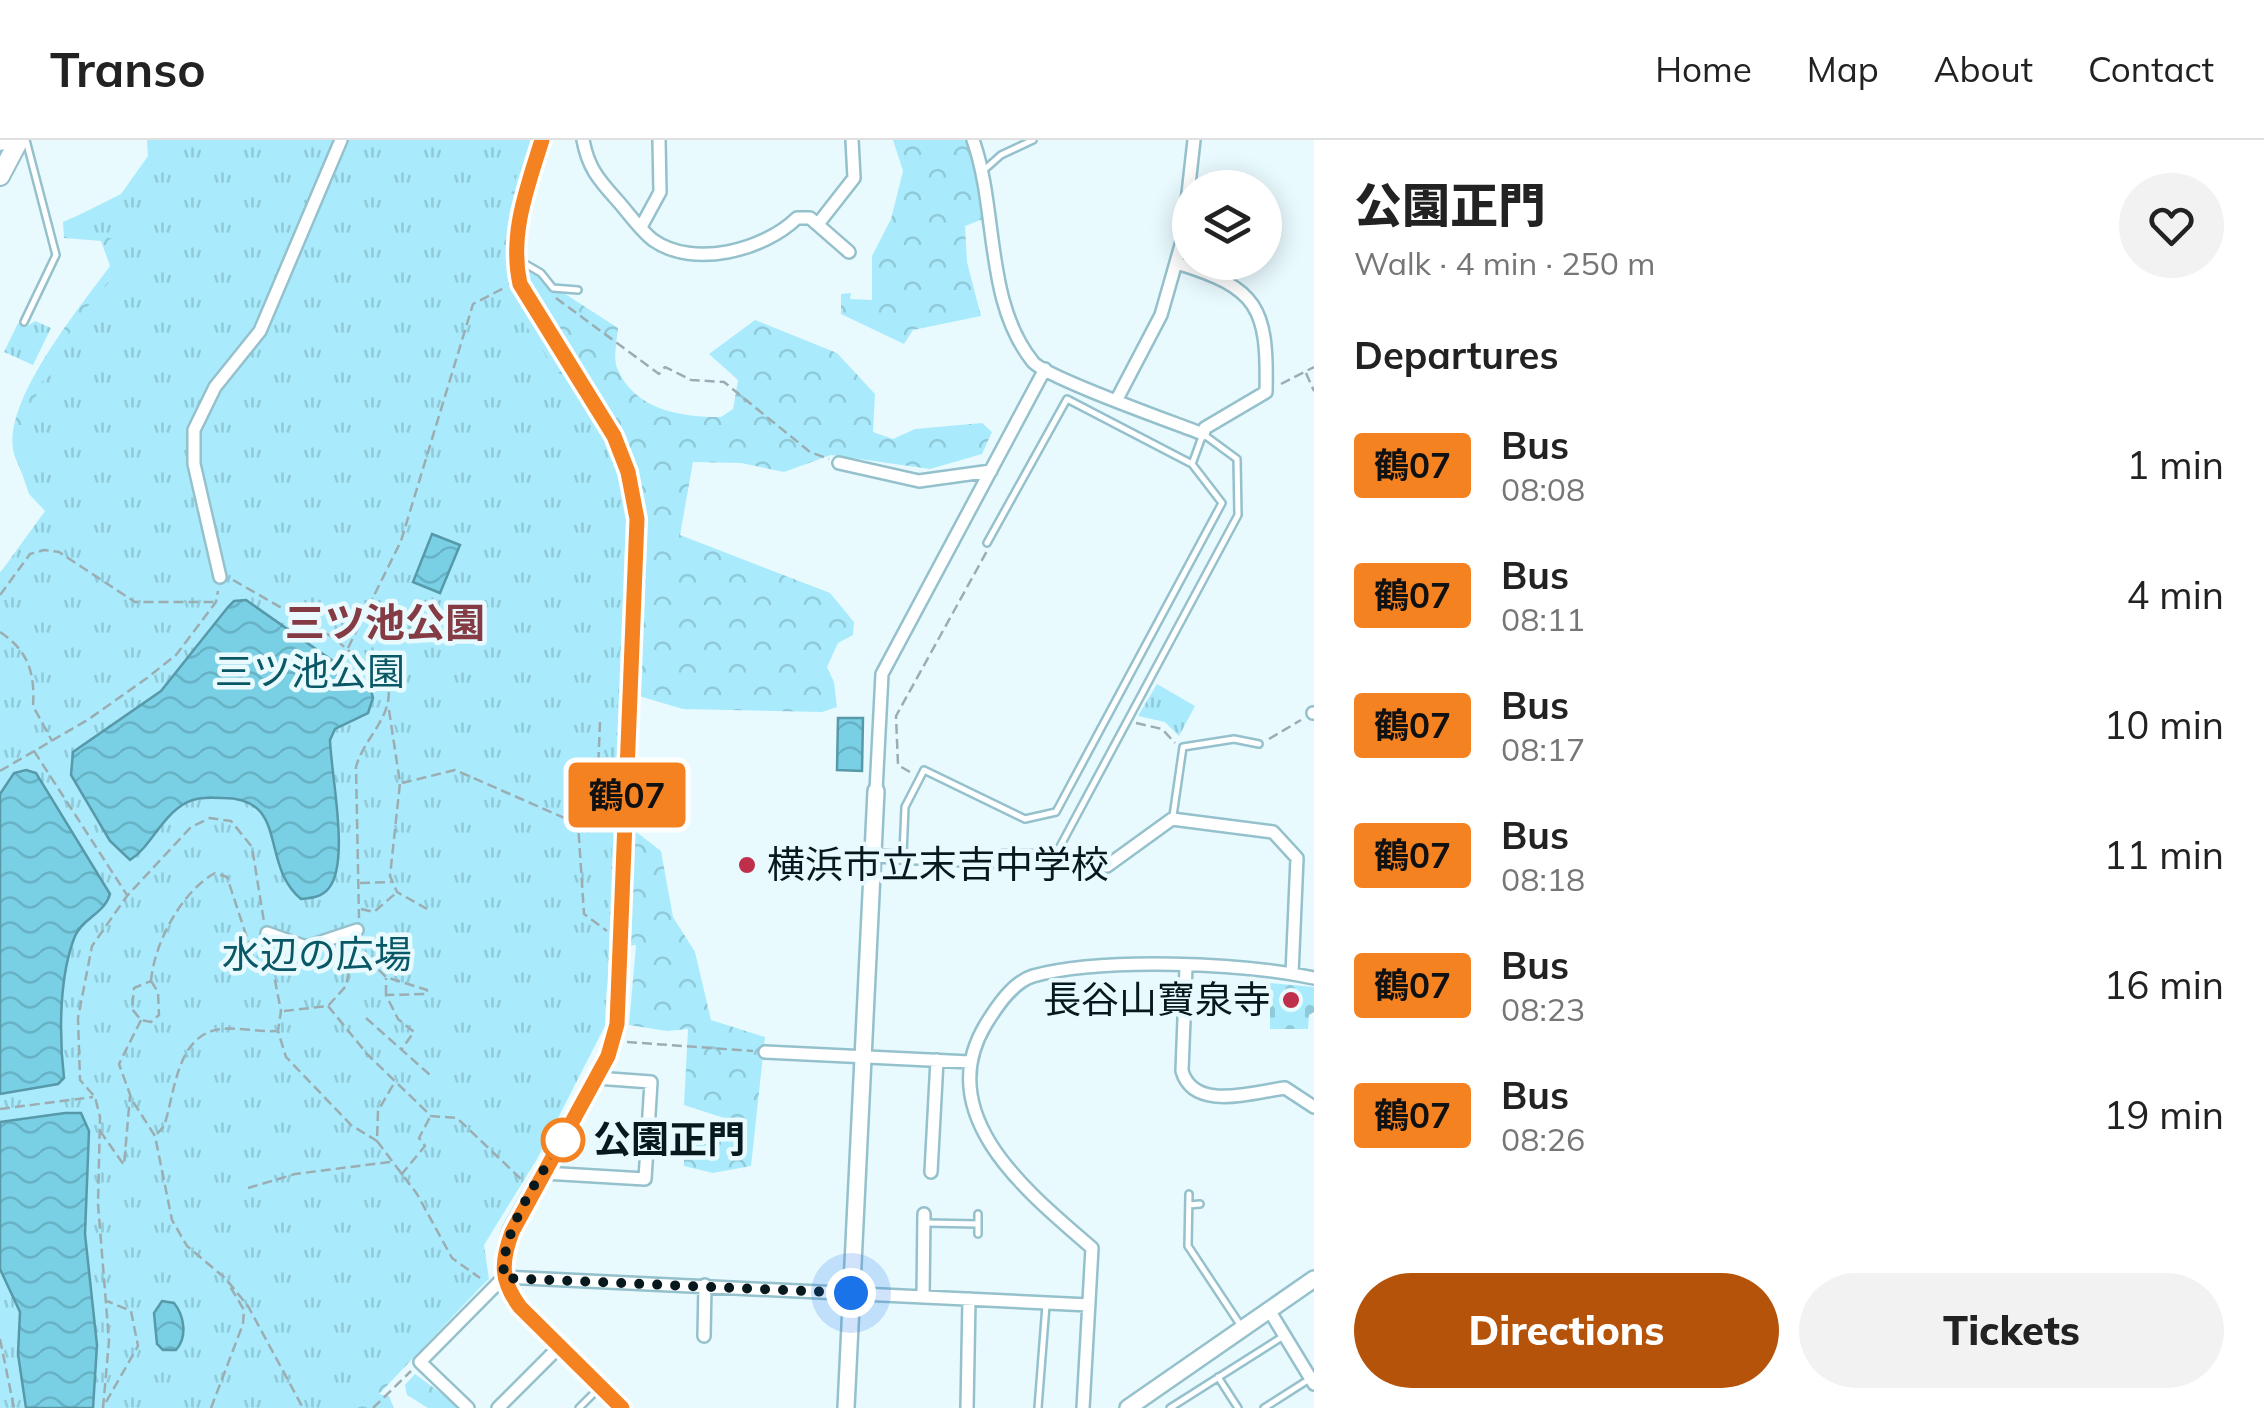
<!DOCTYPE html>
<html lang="en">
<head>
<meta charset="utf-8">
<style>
	:root { --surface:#fff; --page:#f2f2f2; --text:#222; --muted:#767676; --line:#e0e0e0; --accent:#b45309 }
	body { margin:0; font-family:Mulish,"Noto Sans JP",sans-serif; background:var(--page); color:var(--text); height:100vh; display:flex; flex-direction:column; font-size:38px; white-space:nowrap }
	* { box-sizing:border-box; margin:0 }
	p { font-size:32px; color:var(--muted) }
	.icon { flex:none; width:55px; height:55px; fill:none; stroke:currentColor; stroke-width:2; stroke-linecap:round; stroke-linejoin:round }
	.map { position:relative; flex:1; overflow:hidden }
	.details { display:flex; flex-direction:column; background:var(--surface); width:950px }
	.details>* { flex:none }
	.badge { padding:0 20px; border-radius:8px; font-size:35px; line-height:65px }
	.fabs { position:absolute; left:1172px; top:30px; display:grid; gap:20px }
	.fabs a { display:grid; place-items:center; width:110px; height:110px; border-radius:50%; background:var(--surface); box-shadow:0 5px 25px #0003; font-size:50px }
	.you { position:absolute; width:50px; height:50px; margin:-25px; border:8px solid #fff; border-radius:50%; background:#1a73e8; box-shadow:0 0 0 15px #1a73e833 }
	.map>.badge { position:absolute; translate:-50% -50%; box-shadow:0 0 0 5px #fff }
	h2 { padding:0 40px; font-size:38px; line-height:90px }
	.round { display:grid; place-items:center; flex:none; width:105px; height:105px; border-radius:52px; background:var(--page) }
	.summary { display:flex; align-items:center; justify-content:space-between; height:170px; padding:0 40px }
	h1 { font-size:48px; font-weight:800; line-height:75px }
	.button { display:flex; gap:20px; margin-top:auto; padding:20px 40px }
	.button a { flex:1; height:115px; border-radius:60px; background:var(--accent); color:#fff; font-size:40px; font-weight:800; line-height:115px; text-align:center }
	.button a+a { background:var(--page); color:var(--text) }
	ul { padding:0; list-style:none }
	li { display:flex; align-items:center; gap:30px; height:130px; padding:0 40px }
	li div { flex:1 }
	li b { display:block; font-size:38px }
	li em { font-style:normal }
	li .badge { min-width:110px; font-weight:700; text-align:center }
	header { display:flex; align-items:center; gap:60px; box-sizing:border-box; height:140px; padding:0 50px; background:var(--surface); border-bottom:2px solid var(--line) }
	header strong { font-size:48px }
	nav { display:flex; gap:55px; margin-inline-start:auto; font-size:35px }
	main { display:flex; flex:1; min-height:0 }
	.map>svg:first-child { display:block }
	.forest { fill:url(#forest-crowns) }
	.cemetery { fill:url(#cemetery-stones) }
	.park { fill:url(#park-tufts) }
	.water { fill:url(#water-waves); stroke:#5799a9; stroke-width:2.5 }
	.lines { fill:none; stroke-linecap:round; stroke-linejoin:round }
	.lane-casing { stroke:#95c1cc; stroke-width:10 }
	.street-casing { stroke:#95c1cc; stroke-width:16 }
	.secondary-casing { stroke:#95c1cc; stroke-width:20 }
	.primary-casing { stroke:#95c1cc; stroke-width:22 }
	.path { stroke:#9cadb1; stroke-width:2.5; stroke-dasharray:10 5; stroke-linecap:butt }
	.lane { stroke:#fff; stroke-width:5 }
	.street { stroke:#fff; stroke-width:11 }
	.secondary { stroke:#fff; stroke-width:15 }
	.primary { stroke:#fff; stroke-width:18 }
	.line-casing { stroke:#fff; stroke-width:22 }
	.line { stroke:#f58220; stroke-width:15 }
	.walk { stroke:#08191d; stroke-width:10; stroke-dasharray:0 18 }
	.poi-dot { fill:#bf2f4b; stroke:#e9faff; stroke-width:4 }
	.stop-dot { fill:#fff; stroke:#f58220; stroke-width:5 }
	.labels { text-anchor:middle; stroke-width:9; stroke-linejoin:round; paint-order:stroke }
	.park-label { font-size:38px; fill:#0a5766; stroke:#e9faff }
	.poi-label { font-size:38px; fill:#08191d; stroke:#e9faff; text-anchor:start }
	.stop-label { font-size:38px; font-weight:bold; fill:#08191d; stroke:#e9faff; text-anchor:start }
	.neighbourhood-label { font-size:40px; font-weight:bold; fill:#843b43; stroke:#e9faff }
</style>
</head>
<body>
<header>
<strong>Transo</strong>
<nav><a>Home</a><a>Map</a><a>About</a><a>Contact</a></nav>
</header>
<main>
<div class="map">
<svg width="1314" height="1268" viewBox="0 0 1314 1268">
	<defs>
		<pattern id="forest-crowns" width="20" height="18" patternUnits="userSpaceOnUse" patternTransform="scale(2.5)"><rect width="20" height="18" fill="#a9ebfc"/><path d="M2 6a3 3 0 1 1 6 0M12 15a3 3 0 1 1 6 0" fill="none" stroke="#90c9d8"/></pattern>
		<pattern id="cemetery-stones" width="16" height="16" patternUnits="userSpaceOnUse" patternTransform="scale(2.5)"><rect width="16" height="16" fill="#a9ebfc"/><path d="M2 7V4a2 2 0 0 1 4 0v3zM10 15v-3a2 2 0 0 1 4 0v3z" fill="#90c9d8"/></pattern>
		<pattern id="park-tufts" width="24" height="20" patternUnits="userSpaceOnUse" patternTransform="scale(2.5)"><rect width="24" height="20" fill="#a9ebfc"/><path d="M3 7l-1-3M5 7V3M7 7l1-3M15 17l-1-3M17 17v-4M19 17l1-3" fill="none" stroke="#90c9d8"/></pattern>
		<pattern id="water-waves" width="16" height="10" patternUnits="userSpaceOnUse" patternTransform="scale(2.5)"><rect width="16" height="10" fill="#79d0e5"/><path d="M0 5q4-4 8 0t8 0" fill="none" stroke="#67b2c4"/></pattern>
	</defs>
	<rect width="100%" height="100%" fill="#e9faff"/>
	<path class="forest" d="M514 0H533L517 61 511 119 618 188C617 200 613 218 617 228 635 271 682 277 721 277L733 269 738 240 709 214 755 180 837 213 875 254 873 292 893 299 915 289 982 283 992 292 982 314 930 329 831 315 784 332 741 323 693 322 680 395 830 453 854 482 853 495 838 503 827 527 834 542 837 567 822 572 683 569 622 551 618 678 661 711 673 777 695 812 711 880 765 897 751 1026 713 1033 684 1026V1011L730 980 684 965 688 889 667 891 629 885 636 805 614 808 600 888 451 952 480 1119 476 1152 379 1254 389 1256 394 1268H93L0 954V432L52 381C39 360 22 337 14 314 0 263 81 166 110 126L101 101 64 98 63 82 120 57 407 367Z
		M893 0H970L977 19 983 79 965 86 967 122 981 176 913 190 904 204 841 174V154L851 153 850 159 872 160V116L891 79 903 31Z
		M415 1234 461 1268H428L407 1255 405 1245Z"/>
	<path class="cemetery" d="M1270 843 1314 847V872L1309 875 1308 889H1270Z"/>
	<path class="park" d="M147 0H528C517 37 499 80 503 119 510 189 572 238 602 298 615 323 620 351 625 378L605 886 537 1019 484 1105 489 1139 357 1268H0V433L45 371 29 354 19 325 39 244 52 234 61 206 90 163 122 128 113 99 90 92 74 97 71 79 121 54 148 16Z
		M35 181 51 188 33 225 4 212 18 183 27 186Z
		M1157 544 1195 566 1179 596 1165 582 1138 576Z"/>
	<path class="water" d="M432 394 460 405 440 453 413 442Z
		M246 460 370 547 373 558 368 573 335 589 330 600C331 635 350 721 329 748 322 757 312 758 301 759 259 724 290 658 223 658 205 657 192 657 178 668 159 682 150 707 130 720L110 701 71 635 73 612 161 551 228 467 234 461Z
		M838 578H863L862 631 837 630Z
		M26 630 36 633 110 754C105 773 83 778 75 796 59 836 59 895 64 938L58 944 0 954V654L14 633Z
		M65 973H81L89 991 85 1094 97 1205 93 1268H26L18 1214 20 1172 0 1129V982Z
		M162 1161 174 1163C184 1175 188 1197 176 1210H163L157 1204 154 1173Z"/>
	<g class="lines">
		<g class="lane-casing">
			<path id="lane" d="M984 30 1001 15 1033 0
				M522 122 541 133 553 148 578 150
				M24 182 56 115 26 0
				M987 403 1067 259 1192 324
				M1173 676 1183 607 1234 599 1259 604
				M903 714 905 667 924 630 1025 679 1056 672 1222 363 1192 324 1203 294 1237 319 1238 375 1056 714 1003 713 998 718
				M1189 1054 1188 1106 1241 1186
				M1189 1065 1200 1064
				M927 1083 978 1084
				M978 1094V1074
				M1218 1237 1238 1268
				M579 1268 598 1249
				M1038 1268 1046 1165
				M1170 1268 1282 1197
				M1264 1268 1308 1240"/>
		</g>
		<g class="street-casing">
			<path id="street" d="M583 0C588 27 598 39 616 59 628 72 639 89 653 100 694 129 764 110 797 78H810L849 112
				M973 0C998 70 984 161 1033 222 1047 238 1175 283 1203 294L1205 288 1266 252C1268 167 1258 148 1177 123
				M818 84 854 38 852 0
				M641 87 660 52 659 0
				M1116 261 1161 175 1183 98 1194 0
				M839 323 919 341 991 331
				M220 437 194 324V290L215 247 260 191 341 0
				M1313 573H1314
				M876 651 882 534 1045 229
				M873 716 1107 726 1172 679 1273 692 1297 718 1292 834
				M267 793 306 807 357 790
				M1186 827 1182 931C1194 972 1253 952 1285 948L1314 967
				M765 912 970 922
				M931 1032 937 920
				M544 1033 645 1039 651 942 596 938
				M923 1157 924 1074
				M1269 1170 1314 1244
				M704 1196 705 1145
				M468 1268 420 1222 504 1137 1089 1165
				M498 1268 560 1206
				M967 1268 969 1159
				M1083 1268 1092 1108C1030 1054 930 976 986 884 997 866 1013 842 1033 836 1104 817 1242 823 1314 838"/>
		</g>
		<g class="secondary-casing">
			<path id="secondary" d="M541 0C527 48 509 95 520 145L614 296 628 333 637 379 617 884 608 916 511 1091C501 1122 500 1140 520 1167L622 1268
				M846 1268 876 651
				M1128 1268 1314 1139"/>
		</g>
		<g class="primary-casing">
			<path id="primary" d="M0 1 1 0
				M0 36 19 0"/>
		</g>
		<path class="path" d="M556 158 659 234 665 227 691 240 724 242 810 312 829 319
			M1306 233 1314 251
			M1281 244 1314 227
			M233 440 334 498 388 545C394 577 364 597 356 627L359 778
			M0 455 30 414 44 410 59 412 135 462H214
			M0 492C29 511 35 534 33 566L52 601
			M348 508 401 401 473 164 504 148
			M389 570 400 643 390 736 397 752 427 769
			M600 582 598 630 576 653 584 774 607 791
			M1136 583 1162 589 1175 603
			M1269 599 1301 580
			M34 611 127 755
			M0 631 89 579 147 538 176 515 216 462 218 451
			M910 632 898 625 896 576 987 411
			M402 643 455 630 576 683
			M360 743 391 742
			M361 769 374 772 396 753
			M269 810 281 871 278 891 286 917 351 985 377 1001
			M352 823 371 822 386 837 427 850V854L386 855 398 879 414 892 401 910
			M151 841C154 804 181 752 215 733L227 737 248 801 269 819
			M151 841 158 852 159 875 151 882 141 880 132 869 134 848Z
			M386 855V838
			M328 866 368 915 431 976 457 978 522 1040
			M284 871 328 866 346 846 354 805
			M366 878 430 935
			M141 880 119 924 132 960 155 996 172 1080 187 1106 225 1138 248 1166 303 1268
			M627 902 753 911
			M393 945 378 971 377 1001 417 1054 452 1118 480 1138
			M0 969 93 957
			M100 991 124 1025 130 956
			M157 994 164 986C175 954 176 894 221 889 236 887 258 892 276 891
			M401 1035 425 1006 419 998 430 977
			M248 1048 295 1034 390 1022
			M0 1199 14 1268
			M106 1262 138 1206 131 1171 107 1161
			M103 1268 109 1201 98 1064 100 977 95 957 80 940 78 878 92 806 127 756 191 687 210 678 231 681 252 707 264 782
			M211 1268 243 1184 244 1170 228 1143
			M373 1268 411 1231"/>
		<use href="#lane" class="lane"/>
		<use href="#street" class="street"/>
		<use href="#secondary" class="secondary"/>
		<use href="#primary" class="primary"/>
	</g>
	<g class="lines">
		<g class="line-casing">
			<path id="line" d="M542 0C527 48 509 95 520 144L614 296 628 332 637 379 617 884 608 916 512 1092C501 1122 500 1140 520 1167L622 1268"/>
		</g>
		<use href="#line" class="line"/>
		<path class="walk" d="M563 1000C542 1033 499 1092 504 1138L851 1153"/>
	</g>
	<g class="poi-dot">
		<circle cx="747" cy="725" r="10"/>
		<circle cx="1291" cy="860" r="10"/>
	</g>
	<circle class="stop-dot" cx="563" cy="1000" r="20"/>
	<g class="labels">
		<g class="park-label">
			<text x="310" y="545">三ツ池公園</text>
			<text x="317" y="828">水辺の広場</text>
		</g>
		<g class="poi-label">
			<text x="767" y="738">横浜市立末吉中学校</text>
			<text x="1271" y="873" text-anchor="end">長谷山寶泉寺</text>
		</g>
		<g class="stop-label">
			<text x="593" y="1013">公園正門</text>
		</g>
		<g class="neighbourhood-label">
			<text x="385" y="497">三ツ池公園</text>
		</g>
	</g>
</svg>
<div class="fabs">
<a><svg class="icon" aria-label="layers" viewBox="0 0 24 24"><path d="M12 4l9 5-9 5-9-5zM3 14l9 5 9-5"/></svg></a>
</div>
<div class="you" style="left:851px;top:1153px"></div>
<b class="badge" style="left:627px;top:655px;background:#f58220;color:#111">鶴07</b>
</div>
<section class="details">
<div class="summary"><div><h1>公園正門</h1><p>Walk · 4 min · 250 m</p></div><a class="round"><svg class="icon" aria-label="heart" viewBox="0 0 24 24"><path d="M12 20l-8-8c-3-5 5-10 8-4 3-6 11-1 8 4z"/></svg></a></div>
<h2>Departures</h2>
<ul>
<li><span class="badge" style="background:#f58220;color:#111">鶴07</span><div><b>Bus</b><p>08:08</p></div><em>1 min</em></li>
<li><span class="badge" style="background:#f58220;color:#111">鶴07</span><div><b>Bus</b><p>08:11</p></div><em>4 min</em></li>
<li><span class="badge" style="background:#f58220;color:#111">鶴07</span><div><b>Bus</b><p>08:17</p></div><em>10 min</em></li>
<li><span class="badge" style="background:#f58220;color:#111">鶴07</span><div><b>Bus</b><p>08:18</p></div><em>11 min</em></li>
<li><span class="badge" style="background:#f58220;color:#111">鶴07</span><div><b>Bus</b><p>08:23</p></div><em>16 min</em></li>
<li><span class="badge" style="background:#f58220;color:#111">鶴07</span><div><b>Bus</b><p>08:26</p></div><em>19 min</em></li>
</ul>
<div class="button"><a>Directions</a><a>Tickets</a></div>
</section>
</main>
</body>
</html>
